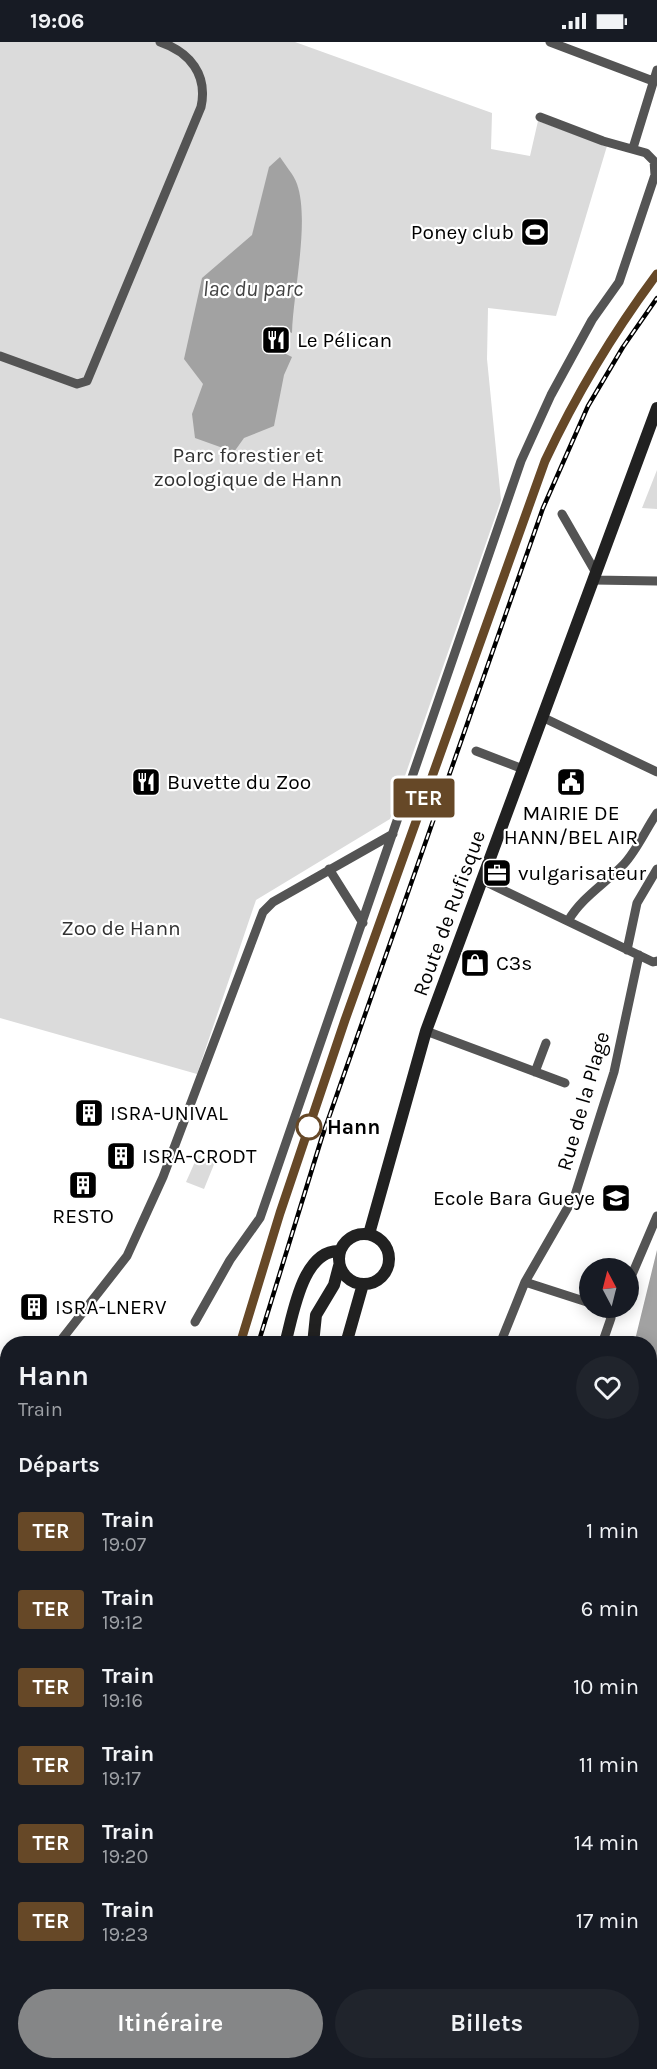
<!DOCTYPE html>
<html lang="fr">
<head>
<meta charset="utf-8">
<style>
	:root { --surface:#171b24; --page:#20242c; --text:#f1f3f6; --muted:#9ea1a6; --accent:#858687 }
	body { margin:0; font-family:Karla,sans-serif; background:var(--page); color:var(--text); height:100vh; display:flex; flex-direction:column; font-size:22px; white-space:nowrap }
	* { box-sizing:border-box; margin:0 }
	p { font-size:20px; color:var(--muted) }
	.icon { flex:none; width:33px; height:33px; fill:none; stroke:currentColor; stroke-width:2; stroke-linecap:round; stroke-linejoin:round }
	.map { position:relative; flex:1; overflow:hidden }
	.drawer { position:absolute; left:0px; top:1294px; width:657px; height:734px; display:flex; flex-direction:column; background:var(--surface); border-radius:24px 24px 0 0; box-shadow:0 3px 15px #0003 }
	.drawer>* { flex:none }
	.badge { padding:0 12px; border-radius:4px; font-size:21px; line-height:39px }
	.needle { width:39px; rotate:353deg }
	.fabs { position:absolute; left:579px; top:1216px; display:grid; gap:12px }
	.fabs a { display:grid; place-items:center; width:60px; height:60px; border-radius:50%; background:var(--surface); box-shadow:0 3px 15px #0003; font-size:30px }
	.map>.badge { position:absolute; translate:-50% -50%; box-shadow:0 0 0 3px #fff }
	h2 { padding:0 18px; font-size:22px; line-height:54px }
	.round { display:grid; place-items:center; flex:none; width:63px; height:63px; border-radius:32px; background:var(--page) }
	.overview { display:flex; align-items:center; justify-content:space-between; height:102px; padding:0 18px }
	h1 { font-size:28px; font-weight:700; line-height:45px }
	.cta { display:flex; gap:12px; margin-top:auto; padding:12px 18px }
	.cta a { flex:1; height:69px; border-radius:36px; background:var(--accent); color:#fff; font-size:24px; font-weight:700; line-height:69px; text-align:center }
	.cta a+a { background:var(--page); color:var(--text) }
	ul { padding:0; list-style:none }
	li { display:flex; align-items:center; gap:18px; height:78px; padding:0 18px }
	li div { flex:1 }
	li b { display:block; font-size:22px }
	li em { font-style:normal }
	li .badge { min-width:66px; font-weight:700; text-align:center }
	.status { display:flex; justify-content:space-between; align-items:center; height:42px; padding:0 30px; background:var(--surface); direction:ltr }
	.status svg { height:16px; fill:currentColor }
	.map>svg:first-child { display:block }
	.green { fill:#dbdbdb }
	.water { fill:#a2a2a2 }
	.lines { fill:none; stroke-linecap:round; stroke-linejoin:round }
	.stream { stroke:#a2a2a2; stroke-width:2 }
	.minor { stroke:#545454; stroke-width:9 }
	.secondary { stroke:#212121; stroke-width:12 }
	.rail-casing { stroke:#000; stroke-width:4.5 }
	.rail { stroke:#fff; stroke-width:2; stroke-dasharray:7; stroke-linecap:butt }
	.line-casing { stroke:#fff; stroke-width:14 }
	.line { stroke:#664827; stroke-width:9 }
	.stop-dot { fill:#fff; stroke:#664827; stroke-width:3 }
	.labels { text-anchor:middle; stroke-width:4.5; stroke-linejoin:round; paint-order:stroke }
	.poi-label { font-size:21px; fill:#000; stroke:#fff; text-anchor:start }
	.park-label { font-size:21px; fill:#323232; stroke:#fff }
	.street-label { font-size:21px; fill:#000; stroke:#fff }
	.stop-label { font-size:21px; font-weight:bold; fill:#000; stroke:#fff; text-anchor:start }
	.water-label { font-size:22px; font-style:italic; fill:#434343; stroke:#fff }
</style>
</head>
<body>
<div class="status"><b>19:06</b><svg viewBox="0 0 49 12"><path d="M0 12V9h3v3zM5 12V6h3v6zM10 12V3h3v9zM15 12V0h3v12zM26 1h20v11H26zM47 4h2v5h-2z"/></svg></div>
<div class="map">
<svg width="657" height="2027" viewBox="0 0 657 2027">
	<rect width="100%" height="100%" fill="#fff"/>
	<path class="green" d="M0 0H295L492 71 491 107 530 114 538 79 607 104 556 274 488 266 487 317 501 458 390 777 256 858 197 1032 0 976Z
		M657 428V467L642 466Z
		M198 1113 215 1120 204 1147 186 1140Z"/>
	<path class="water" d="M280 115C285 123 294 133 297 142 310 179 293 251 292 291L271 283 264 301 292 315 284 333 274 384 244 396 234 410 195 396 192 372 203 342 184 317 202 236 252 193 269 125Z
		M657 1208V2027H586L585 2021 650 2020V1302H634Z"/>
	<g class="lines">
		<path class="stream" d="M417 2027 440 2020"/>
		<path class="minor" d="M550 0 653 39
			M633 106 657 28
			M0 314 77 342 87 339 201 65C208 33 190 10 160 0
			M562 472 596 531
			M593 538 657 539
			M542 675 657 730
			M476 709 523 727
			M329 827 363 881
			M482 838 653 920 657 919
			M568 879C582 855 605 842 624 822 637 808 646 787 657 771
			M627 908 637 861 657 827
			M426 989 565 1041
			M535 1030 546 1001
			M525 1240 590 1261
			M628 1242 657 1174
			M195 1280 230 1218 260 1176 521 419 551 353 592 278 619 240 655 133 654 119 646 111 603 99 540 75
			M58 1302 127 1214 163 1135 263 870 273 860 393 792
			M500 1302 525 1240 575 1153 614 1030 639 913
			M602 1302 611 1276 605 1266
			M0 1319 8 1323
			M0 1347 8 1352
			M0 1449 8 1455
			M0 1547 8 1550
			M0 1598 8 1601
			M3 1645 8 1631
			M494 2020V2027
			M348 2027V2020"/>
		<path class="secondary" d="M339 1217a25 25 0 1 1 50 0a25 25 0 1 1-50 0Z
			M369 1192 426 989 657 366
			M285 1302C293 1274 302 1207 340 1209
			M313 1302 316 1273 334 1243 339 1224
			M346 1302 363 1242
			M0 1331 8 1337
			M205 2020 207 2027"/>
		<g class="rail-casing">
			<path id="rail" d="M240 1302 280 1171 345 978 545 419C576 353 613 291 657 232
				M258 1302 322 1095 543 466 588 364 623 305 657 256
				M0 1873 8 1864
				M0 1907 8 1900
				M91 2020 92 2027"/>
		</g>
		<use href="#rail" class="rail"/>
	</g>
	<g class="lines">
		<g class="line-casing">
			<path id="line" d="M240 1302 280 1171 345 978 545 419C576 353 613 291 657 232"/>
		</g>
		<use href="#line" class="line"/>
	</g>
	<defs>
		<g id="stadium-square" transform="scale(1.5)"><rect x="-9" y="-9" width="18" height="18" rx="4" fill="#000" stroke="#fff"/><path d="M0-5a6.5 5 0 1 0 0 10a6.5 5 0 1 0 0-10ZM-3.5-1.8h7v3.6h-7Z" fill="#fff"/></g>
		<g id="restaurant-square" transform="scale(1.5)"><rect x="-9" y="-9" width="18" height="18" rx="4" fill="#000" stroke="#fff"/><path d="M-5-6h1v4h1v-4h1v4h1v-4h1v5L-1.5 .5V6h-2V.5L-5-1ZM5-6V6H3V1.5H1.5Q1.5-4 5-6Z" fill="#fff"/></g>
		<g id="civic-square" transform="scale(1.5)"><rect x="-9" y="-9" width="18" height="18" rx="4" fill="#000" stroke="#fff"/><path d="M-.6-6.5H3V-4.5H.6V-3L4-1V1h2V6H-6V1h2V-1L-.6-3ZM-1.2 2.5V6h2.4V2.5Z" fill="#fff"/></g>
		<g id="office-square" transform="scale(1.5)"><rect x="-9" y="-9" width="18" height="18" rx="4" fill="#000" stroke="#fff"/><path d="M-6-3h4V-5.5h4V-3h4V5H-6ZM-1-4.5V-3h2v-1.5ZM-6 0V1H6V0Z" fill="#fff"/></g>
		<g id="shop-square" transform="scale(1.5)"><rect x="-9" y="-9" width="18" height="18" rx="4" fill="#000" stroke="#fff"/><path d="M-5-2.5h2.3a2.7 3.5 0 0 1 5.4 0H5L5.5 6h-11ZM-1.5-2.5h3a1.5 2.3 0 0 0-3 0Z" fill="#fff"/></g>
		<g id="building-square" transform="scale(1.5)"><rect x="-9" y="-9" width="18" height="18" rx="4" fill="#000" stroke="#fff"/><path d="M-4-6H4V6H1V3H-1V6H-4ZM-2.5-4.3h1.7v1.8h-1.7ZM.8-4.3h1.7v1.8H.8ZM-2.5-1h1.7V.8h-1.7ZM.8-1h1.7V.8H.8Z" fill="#fff"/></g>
		<g id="school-square" transform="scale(1.5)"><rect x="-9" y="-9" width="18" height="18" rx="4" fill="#000" stroke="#fff"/><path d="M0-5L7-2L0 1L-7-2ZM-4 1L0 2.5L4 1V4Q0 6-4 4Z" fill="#fff"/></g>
	</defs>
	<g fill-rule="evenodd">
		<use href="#stadium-square" x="535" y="190"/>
		<use href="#restaurant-square" x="276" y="298"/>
		<use href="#restaurant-square" x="146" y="740"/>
		<use href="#civic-square" x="571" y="740"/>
		<use href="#office-square" x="497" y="831"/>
		<use href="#shop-square" x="475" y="921"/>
		<use href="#building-square" x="89" y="1071"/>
		<use href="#building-square" x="121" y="1114"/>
		<use href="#building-square" x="83" y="1143"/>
		<use href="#school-square" x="616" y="1156"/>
		<use href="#building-square" x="34" y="1265"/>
	</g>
	<circle class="stop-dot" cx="309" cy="1085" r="12"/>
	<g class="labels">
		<g class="poi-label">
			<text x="514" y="197" text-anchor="end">Poney club</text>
			<text x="297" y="305">Le Pélican</text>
			<text x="167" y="747">Buvette du Zoo</text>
			<text x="571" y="778" text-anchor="middle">MAIRIE DE<tspan x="571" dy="24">HANN/BEL AIR</tspan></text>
			<text x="518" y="838">vulgarisateur</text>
			<text x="496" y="928">C3s</text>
			<text x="110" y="1078">ISRA-UNIVAL</text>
			<text x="142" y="1121">ISRA-CRODT</text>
			<text x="595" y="1163" text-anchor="end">Ecole Bara Gueye</text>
			<text x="83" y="1181" text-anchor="middle">RESTO</text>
			<text x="55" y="1272">ISRA-LNERV</text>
		</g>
		<g class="park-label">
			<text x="248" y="420">Parc forestier et<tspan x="248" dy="24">zoologique de Hann</tspan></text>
			<text x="121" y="893">Zoo de Hann</text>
		</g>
		<g class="street-label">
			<text transform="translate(449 871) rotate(-70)" y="7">Route de Rufisque</text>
			<text transform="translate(583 1059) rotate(-74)" y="7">Rue de la Plage</text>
		</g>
		<g class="stop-label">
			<text x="327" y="1092">Hann</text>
		</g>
		<g class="water-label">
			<text x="253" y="254">lac du parc</text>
		</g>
	</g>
</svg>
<div class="fabs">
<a><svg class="needle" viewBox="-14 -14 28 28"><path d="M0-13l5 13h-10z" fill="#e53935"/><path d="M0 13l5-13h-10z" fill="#9ea1a6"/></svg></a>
</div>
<b class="badge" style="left:424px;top:756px;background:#664827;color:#fff">TER</b>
<section class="drawer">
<div class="overview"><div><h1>Hann</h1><p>Train</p></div><a class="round"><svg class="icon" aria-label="heart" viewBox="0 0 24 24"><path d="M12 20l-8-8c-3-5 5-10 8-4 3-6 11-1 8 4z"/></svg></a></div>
<h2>Départs</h2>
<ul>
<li><span class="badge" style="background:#664827;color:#fff">TER</span><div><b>Train</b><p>19:07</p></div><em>1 min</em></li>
<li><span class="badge" style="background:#664827;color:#fff">TER</span><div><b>Train</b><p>19:12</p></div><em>6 min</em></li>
<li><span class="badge" style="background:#664827;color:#fff">TER</span><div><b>Train</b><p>19:16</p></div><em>10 min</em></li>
<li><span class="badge" style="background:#664827;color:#fff">TER</span><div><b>Train</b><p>19:17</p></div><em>11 min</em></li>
<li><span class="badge" style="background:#664827;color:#fff">TER</span><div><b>Train</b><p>19:20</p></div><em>14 min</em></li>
<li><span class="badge" style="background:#664827;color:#fff">TER</span><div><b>Train</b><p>19:23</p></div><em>17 min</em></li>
</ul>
<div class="cta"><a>Itinéraire</a><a>Billets</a></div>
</section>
</div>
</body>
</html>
